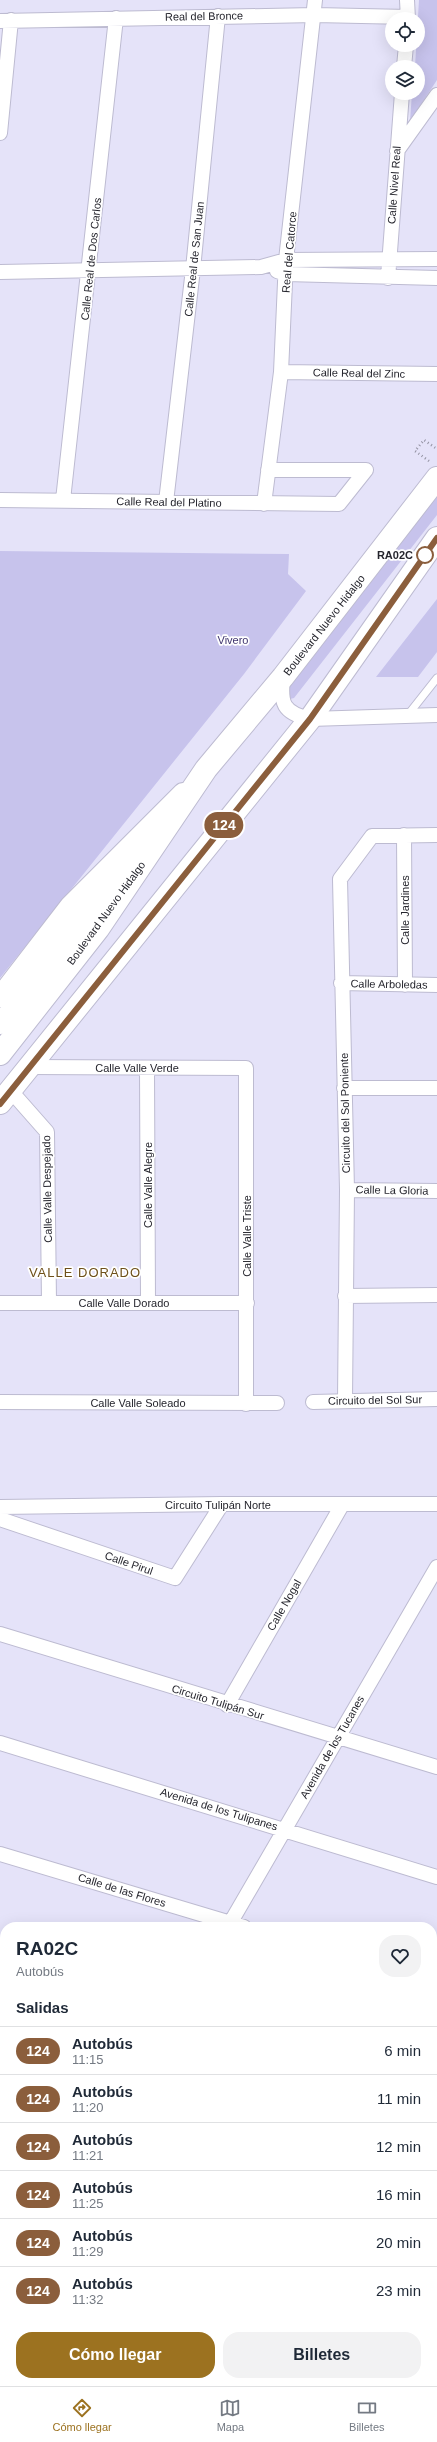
<!DOCTYPE html>
<html lang="es">
<head>
<meta charset="utf-8">
<style>
	:root { --surface:#fff; --page:#f2f2f3; --text:#1f2937; --muted:#747a83; --line:#e0e1e3; --accent:#9c7220 }
	body { margin:0; font-family:Helvetica,sans-serif; background:var(--page); color:var(--text); height:100vh; display:flex; flex-direction:column; font-size:15px; white-space:nowrap }
	* { box-sizing:border-box; margin:0 }
	p { font-size:13px; color:var(--muted) }
	.icon { flex:none; width:22px; height:22px; fill:none; stroke:currentColor; stroke-width:2; stroke-linecap:round; stroke-linejoin:round }
	.map { position:relative; flex:1; overflow:hidden }
	.sheet { position:absolute; left:0px; top:1922px; width:437px; height:464px; display:flex; flex-direction:column; background:var(--surface); border-radius:16px 16px 0 0; box-shadow:0 4px 16px #0002 }
	.sheet>* { flex:none }
	.badge { padding:0 8px; border-radius:13px; font-size:14px; line-height:26px }
	.controls { position:absolute; left:385px; top:12px; display:grid; gap:8px }
	.controls a { display:grid; place-items:center; width:40px; height:40px; border-radius:50%; background:var(--surface); box-shadow:0 4px 16px #0002; font-size:20px }
	.map>.badge { position:absolute; translate:-50% -50%; box-shadow:0 0 0 2px #fff }
	h2 { padding:0 16px; font-size:15px; line-height:36px }
	.round { display:grid; place-items:center; flex:none; width:42px; height:42px; border-radius:16px; background:var(--page) }
	.headline { display:flex; align-items:center; justify-content:space-between; height:68px; padding:0 16px }
	h1 { font-size:19px; font-weight:800; line-height:30px }
	.primary-button { display:flex; gap:8px; margin-top:auto; padding:8px 16px }
	.primary-button a { flex:1; height:46px; border-radius:16px; background:var(--accent); color:#fff; font-size:16px; font-weight:800; line-height:46px; text-align:center }
	.primary-button a+a { background:var(--page); color:var(--text) }
	ul { padding:0; list-style:none }
	li { display:flex; align-items:center; gap:12px; height:48px; padding:0 16px; border-top:1px solid var(--line) }
	li div { flex:1 }
	li b { display:block; font-size:15px }
	li em { font-style:normal }
	li .badge { min-width:44px; font-weight:700; text-align:center }
	.tab-bar { display:flex; justify-content:space-around; align-items:center; height:56px; border-top:1px solid var(--line); background:var(--surface); font-size:11px; color:var(--muted) }
	.tab-bar a { display:grid; justify-items:center; gap:2px }
	.tab-bar .on { color:var(--accent) }
	.map>svg:first-child { display:block }
	.green { fill:#c7c3ec }
	.lines { fill:none; stroke-linecap:round; stroke-linejoin:round }
	.stream { stroke:#8a86b2; stroke-width:5 }
	.lane-casing { stroke:#bdbbd1; stroke-width:9 }
	.street-casing { stroke:#bdbbd1; stroke-width:16 }
	.secondary-casing { stroke:#bdbbd1; stroke-width:22 }
	.primary-casing { stroke:#bdbbd1; stroke-width:24 }
	.path { stroke:#9493a3; stroke-width:2.5; stroke-dasharray:1 3; stroke-linecap:butt }
	.lane { stroke:#fff; stroke-width:7 }
	.street { stroke:#fff; stroke-width:14 }
	.secondary { stroke:#fff; stroke-width:20 }
	.primary { stroke:#fff; stroke-width:22 }
	.line-casing { stroke:#fff; stroke-width:9 }
	.line { stroke:#8b5e3c; stroke-width:6 }
	.stop-dot { fill:#fff; stroke:#8b5e3c; stroke-width:2 }
	.labels { text-anchor:middle; stroke-width:3.5; stroke-linejoin:round; paint-order:stroke }
	.street-label { font-size:11px; fill:#25252d; stroke:#fff }
	.stop-label { font-size:11px; font-weight:bold; fill:#25252d; stroke:#fff; text-anchor:end }
	.park-label { font-size:11px; fill:#3f346e; stroke:#fff }
	.quarter-label { font-size:13px; letter-spacing:1px; fill:#6e501a; stroke:#fff }
</style>
</head>
<body>
<div class="map">
<svg width="437" height="2386" viewBox="0 0 437 2386">
	<rect width="100%" height="100%" fill="#e5e3f9"/>
	<path class="green" d="M419 0H437V80L410 121 412 93H418V67H415Z
		M437 485V515L294 698 290 699 287 690 385 564Z
		M0 551 289 554 288 574 306 591 244 674 0 978Z
		M437 599V652L418 677H376Z"/>
	<g class="lines">
		<path class="stream" d="M432 2109 437 2111"/>
		<g class="lane-casing">
			<path id="lane" d="M407 716 437 678"/>
		</g>
		<g class="street-casing">
			<path id="street" d="M407 0 408 19
				M0 21 315 15 408 17
				M404 67 406 45
				M0 133 11 20
				M397 151 437 95
				M277 271 286 274 437 278
				M0 272 261 267 286 260 437 259
				M388 278 402 93
				M281 372 437 374
				M268 470H366
				M0 500 339 504 366 470
				M63 500 116 18
				M166 502 193 269 218 16
				M264 504 281 372 286 260 315 0
				M283 678C280 703 283 713 310 719L437 715
				M404 835 405 985
				M341 983 437 985
				M28 1067 246 1068V1404
				M147 1068 148 1303
				M344 1088H437
				M10 1090 47 1132 49 1302
				M347 1190 437 1191
				M345 1296 437 1295
				M0 1303H247
				M345 1400 347 1190 340 879 372 836 437 835
				M0 1402 277 1403
				M313 1402 437 1399
				M0 1507 222 1504H437
				M0 1519 175 1578 222 1504
				M0 1634 437 1767
				M227 1705 342 1505
				M0 1743 437 1877
				M0 1854 244 1927
				M228 1927 437 1567
				M432 1986 437 1987
				M0 2101 5 2102
				M0 2138 5 2128
				M432 2230 437 2231
				M0 2366 5 2365
				M32 2381V2386
				M49 2381 57 2386
				M252 2381 260 2386
				M299 2386 300 2381
				M396 2386V2381"/>
		</g>
		<g class="secondary-casing">
			<path id="secondary" d="M0 997 70 906 183 793
				M0 1024 145 845
				M0 1979 5 1980
				M432 2094 437 2096
				M432 2122 437 2123
				M0 2247 5 2250"/>
		</g>
		<g class="primary-casing">
			<path id="primary" d="M0 1054 98 929 206 769 283 677 437 478
				M0 1103 310 719 437 538"/>
		</g>
		<path class="path" d="M429 461 415 451 424 440 437 449"/>
		<use href="#lane" class="lane"/>
		<use href="#street" class="street"/>
		<use href="#secondary" class="secondary"/>
		<use href="#primary" class="primary"/>
	</g>
	<g class="lines">
		<g class="line-casing">
			<path id="line" d="M0 1104 310 719 437 538"/>
		</g>
		<use href="#line" class="line"/>
	</g>
	<circle class="stop-dot" cx="425" cy="555" r="8"/>
	<g class="labels">
		<g class="street-label">
			<text transform="translate(204 16) rotate(-1)" y="4">Real del Bronce</text>
			<text transform="translate(394 185) rotate(-86)" y="4">Calle Nivel Real</text>
			<text transform="translate(289 252) rotate(-85)" y="4">Real del Catorce</text>
			<text transform="translate(91 259) rotate(-84)" y="4">Calle Real de Dos Carlos</text>
			<text transform="translate(194 259) rotate(-84)" y="4">Calle Real de San Juan</text>
			<text transform="translate(359 373) rotate(1)" y="4">Calle Real del Zinc</text>
			<text transform="translate(169 502) rotate(1)" y="4">Calle Real del Platino</text>
			<text transform="translate(324 625) rotate(-52)" y="4">Boulevard Nuevo Hidalgo</text>
			<text transform="translate(405 910) rotate(-90)" y="4">Calle Jardines</text>
			<text transform="translate(106 913) rotate(-54)" y="4">Boulevard Nuevo Hidalgo</text>
			<text transform="translate(389 984) rotate(1)" y="4">Calle Arboledas</text>
			<text x="137" y="1072">Calle Valle Verde</text>
			<text transform="translate(345 1113) rotate(-91)" y="4">Circuito del Sol Poniente</text>
			<text transform="translate(148 1185) rotate(-90)" y="4">Calle Valle Alegre</text>
			<text transform="translate(47 1189) rotate(-91)" y="4">Calle Valle Despejado</text>
			<text transform="translate(392 1190) rotate(1)" y="4">Calle La Gloria</text>
			<text transform="translate(247 1236) rotate(-90)" y="4">Calle Valle Triste</text>
			<text x="124" y="1307">Calle Valle Dorado</text>
			<text transform="translate(375 1400) rotate(-1)" y="4">Circuito del Sol Sur</text>
			<text x="138" y="1407">Calle Valle Soleado</text>
			<text x="218" y="1509">Circuito Tulipán Norte</text>
			<text transform="translate(129 1563) rotate(19)" y="4">Calle Pirul</text>
			<text transform="translate(284 1605) rotate(-60)" y="4">Calle Nogal</text>
			<text transform="translate(218 1702) rotate(17)" y="4">Circuito Tulipán Sur</text>
			<text transform="translate(332 1747) rotate(-60)" y="4">Avenida de los Tucanes</text>
			<text transform="translate(219 1809) rotate(17)" y="4">Avenida de los Tulipanes</text>
			<text transform="translate(122 1890) rotate(17)" y="4">Calle de las Flores</text>
		</g>
		<g class="stop-label">
			<text x="413" y="559">RA02C</text>
		</g>
		<g class="park-label">
			<text x="233" y="644">Vivero</text>
		</g>
		<g class="quarter-label">
			<text x="85" y="1277">VALLE DORADO</text>
		</g>
	</g>
</svg>
<div class="controls">
<a><svg class="icon" aria-label="locate" viewBox="0 0 24 24"><circle cx="12" cy="12" r="6"/><path d="M12 2v4M12 18v4M2 12h4M18 12h4"/></svg></a>
<a><svg class="icon" aria-label="layers" viewBox="0 0 24 24"><path d="M12 4l9 5-9 5-9-5zM3 14l9 5 9-5"/></svg></a>
</div>
<b class="badge" style="left:224px;top:825px;background:#8b5e3c;color:#fff">124</b>
<section class="sheet">
<div class="headline"><div><h1>RA02C</h1><p>Autobús</p></div><a class="round"><svg class="icon" aria-label="heart" viewBox="0 0 24 24"><path d="M12 20l-8-8c-3-5 5-10 8-4 3-6 11-1 8 4z"/></svg></a></div>
<h2>Salidas</h2>
<ul>
<li><span class="badge" style="background:#8b5e3c;color:#fff">124</span><div><b>Autobús</b><p>11:15</p></div><em>6 min</em></li>
<li><span class="badge" style="background:#8b5e3c;color:#fff">124</span><div><b>Autobús</b><p>11:20</p></div><em>11 min</em></li>
<li><span class="badge" style="background:#8b5e3c;color:#fff">124</span><div><b>Autobús</b><p>11:21</p></div><em>12 min</em></li>
<li><span class="badge" style="background:#8b5e3c;color:#fff">124</span><div><b>Autobús</b><p>11:25</p></div><em>16 min</em></li>
<li><span class="badge" style="background:#8b5e3c;color:#fff">124</span><div><b>Autobús</b><p>11:29</p></div><em>20 min</em></li>
<li><span class="badge" style="background:#8b5e3c;color:#fff">124</span><div><b>Autobús</b><p>11:32</p></div><em>23 min</em></li>
</ul>
<div class="primary-button"><a>Cómo llegar</a><a>Billetes</a></div>
</section>
</div>
<nav class="tab-bar">
<a class="on"><svg class="icon" aria-label="directions" viewBox="0 0 24 24"><path d="M12 3l9 9-9 9-9-9zM9 14v-3h6M13 9l2 2-2 2"/></svg>Cómo llegar</a>
<a><svg class="icon" aria-label="map" viewBox="0 0 24 24"><path d="M3 6l6-2 6 2 6-2v14l-6 2-6-2-6 2zM9 4v14M15 6v14"/></svg>Mapa</a>
<a><svg class="icon" aria-label="tickets" viewBox="0 0 24 24"><path d="M3 7h18v10H3zM15 7v10"/></svg>Billetes</a>
</nav>
</body>
</html>
